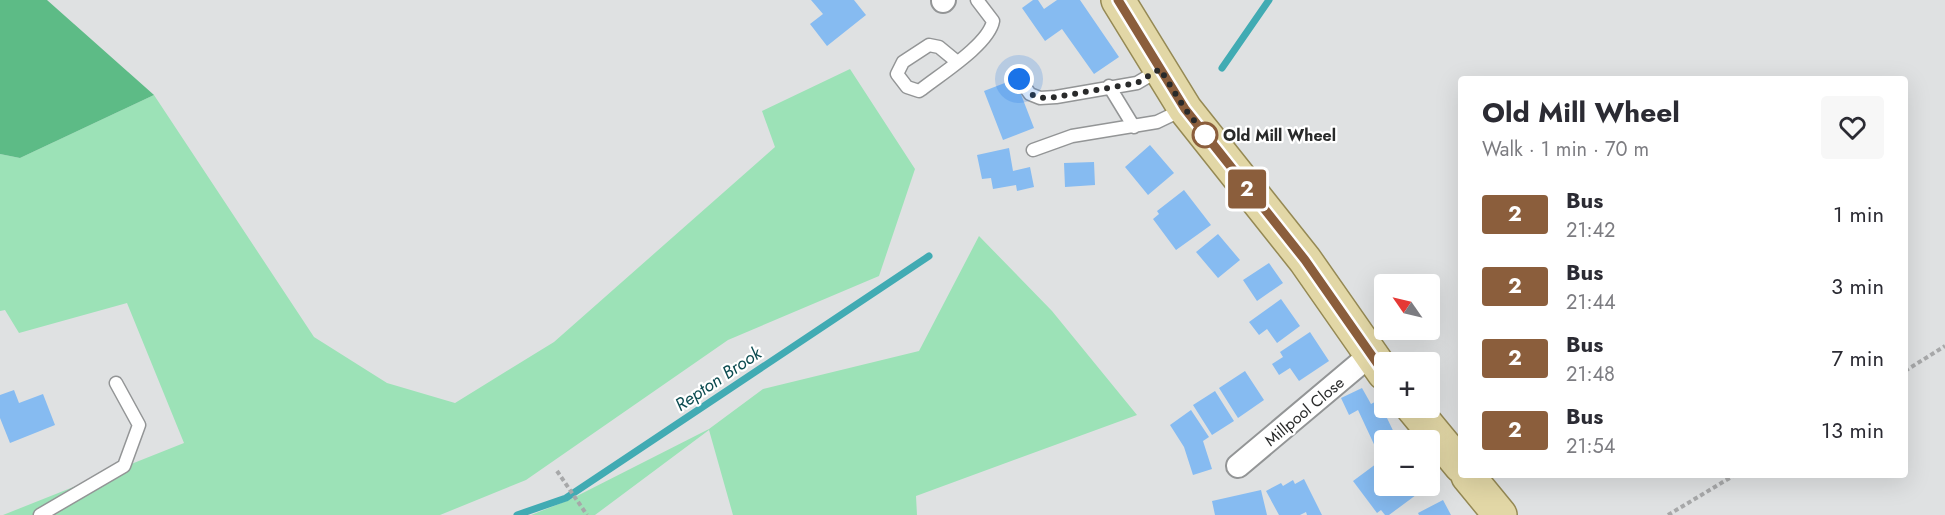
<!DOCTYPE html>
<html lang="en">
<head>
<meta charset="utf-8">
<style>
	:root { --surface:#fff; --page:#f7f7f7; --text:#2b2b33; --muted:#7c7c81 }
	body { margin:0; font-family:Jost,sans-serif; background:var(--page); color:var(--text); height:100vh; display:flex; flex-direction:column; font-size:22px; white-space:nowrap }
	* { box-sizing:border-box; margin:0 }
	p { font-size:20px; color:var(--muted) }
	.icon { flex:none; width:33px; height:33px; fill:none; stroke:currentColor; stroke-width:2; stroke-linecap:round; stroke-linejoin:round }
	.map { position:relative; flex:1; overflow:hidden }
	.panel { position:absolute; left:1458px; top:76px; width:450px; height:402px; display:flex; flex-direction:column; background:var(--surface); border-radius:6px; box-shadow:0 6px 24px #0002 }
	.panel>* { flex:none }
	.badge { padding:0 12px; border-radius:4px; font-size:21px; line-height:39px }
	.needle { width:39px; rotate:304deg }
	.buttons { position:absolute; left:1374px; top:274px; display:grid; gap:12px }
	.buttons a { display:grid; place-items:center; width:66px; height:66px; border-radius:6px; background:var(--surface); box-shadow:0 6px 24px #0002; font-size:30px }
	.you { position:absolute; width:30px; height:30px; margin:-15px; border:4px solid #fff; border-radius:50%; background:#1a73e8; box-shadow:0 0 0 9px #1a73e833 }
	.map>.badge { position:absolute; translate:-50% -50%; box-shadow:0 0 0 3px #fff }
	.round { display:grid; place-items:center; flex:none; width:63px; height:63px; border-radius:6px; background:var(--page) }
	.summary { display:flex; align-items:center; justify-content:space-between; height:102px; padding:0 24px }
	h1 { font-size:28px; font-weight:700; line-height:45px }
	ul { padding:0; list-style:none }
	li { display:flex; align-items:center; gap:18px; height:72px; padding:0 24px }
	li div { flex:1 }
	li b { display:block; font-size:22px }
	li em { font-style:normal }
	li .badge { min-width:66px; font-weight:700; text-align:center }
	.map>svg:first-child { display:block }
	.green { fill:#9ce2b7 }
	.forest { fill:#5dbb86 }
	.lines { fill:none; stroke-linecap:round; stroke-linejoin:round }
	.stream { stroke:#41abb3; stroke-width:7 }
	.building { fill:#86bbf1 }
	.lane-casing { stroke:#939596; stroke-width:15 }
	.street-casing { stroke:#939596; stroke-width:26 }
	.primary-casing { stroke:#958954; stroke-width:36 }
	.path { stroke:#a7a8a9; stroke-width:4; stroke-dasharray:4.5 3; stroke-linecap:butt }
	.lane { stroke:#fff; stroke-width:12 }
	.street { stroke:#fff; stroke-width:22 }
	.primary { stroke:#e2d7a6; stroke-width:33 }
	.line-casing { stroke:#fff; stroke-width:14 }
	.line { stroke:#8b5e3c; stroke-width:9 }
	.walk { stroke:#292a2a; stroke-width:6; stroke-dasharray:0 10.8 }
	.stop-dot { fill:#fff; stroke:#8b5e3c; stroke-width:3 }
	.labels { text-anchor:middle; stroke-width:4.5; stroke-linejoin:round; paint-order:stroke }
	.stop-label { font-size:16px; font-weight:bold; fill:#292a2a; stroke:#fff; text-anchor:start }
	.street-label { font-size:16px; fill:#292a2a; stroke:#fff }
	.water-label { font-size:18px; font-style:italic; fill:#0d4c51; stroke:#fff }
</style>
</head>
<body>
<div class="map">
<svg width="1945" height="515" viewBox="0 0 1945 515">
	<rect width="100%" height="100%" fill="#dfe1e2"/>
	<path class="green" d="M850 69 915 169 879 276 728 340 526 480 440 515H3L184 443 127 303 19 333 5 310 0 311V154L20 158 154 95 314 337 387 383 455 403 554 342 775 147 762 111Z
		M979 236 1052 311 1137 415 916 496 917 515H733L709 430 595 515H531L569 500 709 429 763 389 919 351Z"/>
	<path class="forest" d="M0 0H47L154 95 20 158 0 154Z"/>
	<g class="lines">
		<path class="stream" d="M1222 68 1269 0
			M517 515 566 498 929 256"/>
	</g>
	<path class="building" d="M811 0H854L866 15 827 46 810 24 823 14Z
		M1033 0H1038L1044 9 1057 0H1080L1119 57 1094 74 1062 29 1045 41 1022 8Z
		M1015 79 1034 128 1003 140 984 91Z
		M1150 145 1174 173 1148 195 1125 167Z
		M1009 148 1013 171 1030 167 1034 187 1017 191 1016 185 993 189 991 178 982 179 977 155Z
		M1094 162 1095 185 1065 187 1064 163Z
		M1184 190 1211 225 1176 250 1153 219 1159 214 1157 211Z
		M1218 234 1240 260 1218 278 1196 252Z
		M1269 263 1283 283 1257 301 1243 280Z
		M1281 299 1300 326 1277 343 1267 329 1259 335 1249 322Z
		M1310 332 1329 361 1299 381 1290 368 1279 375 1272 364 1283 357 1280 352Z
		M1245 371 1264 400 1238 418 1219 388Z
		M1362 388 1371 404 1384 397V408H1394L1397 414 1387 418 1398 441H1384V452L1379 455 1358 410 1349 415 1341 398Z
		M14 390 19 403 43 394 55 425 10 443 0 418V395Z
		M1215 391 1234 421 1212 435 1193 405Z
		M1191 410 1209 437 1203 441 1212 469 1193 475 1184 447 1170 425Z
		M1384 458V486H1410L1416 495 1389 515H1385L1381 510 1377 513 1353 481Z
		M1304 479 1322 515H1307L1306 512 1300 515H1279L1266 491 1281 483 1283 486 1293 480 1295 484Z
		M1261 490 1267 515H1215L1212 501Z
		M1443 500 1451 515H1419L1418 513Z"/>
	<g class="lines">
		<g class="lane-casing">
			<path id="lane" d="M956 61 939 47 929 45 903 62 897 74 907 87 919 91 922 89C941 74 989 44 993 21L977 0
				M1019 79 1030 94 1040 98 1056 97 1137 83 1159 70
				M1109 86 1134 127
				M1033 150 1072 136 1157 122 1184 109
				M40 515 124 466 139 425 116 383"/>
		</g>
		<g class="street-casing">
			<path id="street" d="M943 1 944 0
				M1238 466 1370 355"/>
		</g>
		<g class="primary-casing">
			<path id="primary" d="M1118 0 1185 109 1305 260 1384 373
				M1413 408 1461 466
				M1468 476 1500 515"/>
		</g>
		<path class="path" d="M1905 371 1945 346
			M557 471 587 515
			M1668 515 1733 476"/>
		<use href="#lane" class="lane"/>
		<use href="#street" class="street"/>
		<use href="#primary" class="primary"/>
	</g>
	<g class="lines">
		<g class="line-casing">
			<path id="line" d="M1118 0 1185 109 1305 260 1384 373"/>
		</g>
		<use href="#line" class="line"/>
		<path class="walk" d="M1019 79 1030 94 1040 98 1056 97 1137 83 1160 69 1185 109 1209 139 1205 135"/>
	</g>
	<circle class="stop-dot" cx="1205" cy="135" r="12"/>
	<g class="labels">
		<g class="stop-label">
			<text x="1223" y="141">Old Mill Wheel</text>
		</g>
		<g class="street-label">
			<text transform="translate(1304 411) rotate(-40)" y="6">Millpool Close</text>
		</g>
		<g class="water-label">
			<text transform="translate(718 379) rotate(-34)" y="6">Repton Brook</text>
		</g>
	</g>
</svg>
<div class="buttons">
<a><svg class="needle" viewBox="-14 -14 28 28"><path d="M0-13l5 13h-10z" fill="#e53935"/><path d="M0 13l5-13h-10z" fill="#7c7c81"/></svg></a>
<a>+</a>
<a>−</a>
</div>
<div class="you" style="left:1019px;top:79px"></div>
<b class="badge" style="left:1247px;top:189px;background:#8b5e3c;color:#fff">2</b>
<section class="panel">
<div class="summary"><div><h1>Old Mill Wheel</h1><p>Walk · 1 min · 70 m</p></div><a class="round"><svg class="icon" aria-label="heart" viewBox="0 0 24 24"><path d="M12 20l-8-8c-3-5 5-10 8-4 3-6 11-1 8 4z"/></svg></a></div>
<ul>
<li><span class="badge" style="background:#8b5e3c;color:#fff">2</span><div><b>Bus</b><p>21:42</p></div><em>1 min</em></li>
<li><span class="badge" style="background:#8b5e3c;color:#fff">2</span><div><b>Bus</b><p>21:44</p></div><em>3 min</em></li>
<li><span class="badge" style="background:#8b5e3c;color:#fff">2</span><div><b>Bus</b><p>21:48</p></div><em>7 min</em></li>
<li><span class="badge" style="background:#8b5e3c;color:#fff">2</span><div><b>Bus</b><p>21:54</p></div><em>13 min</em></li>
</ul>
</section>
</div>
</body>
</html>
